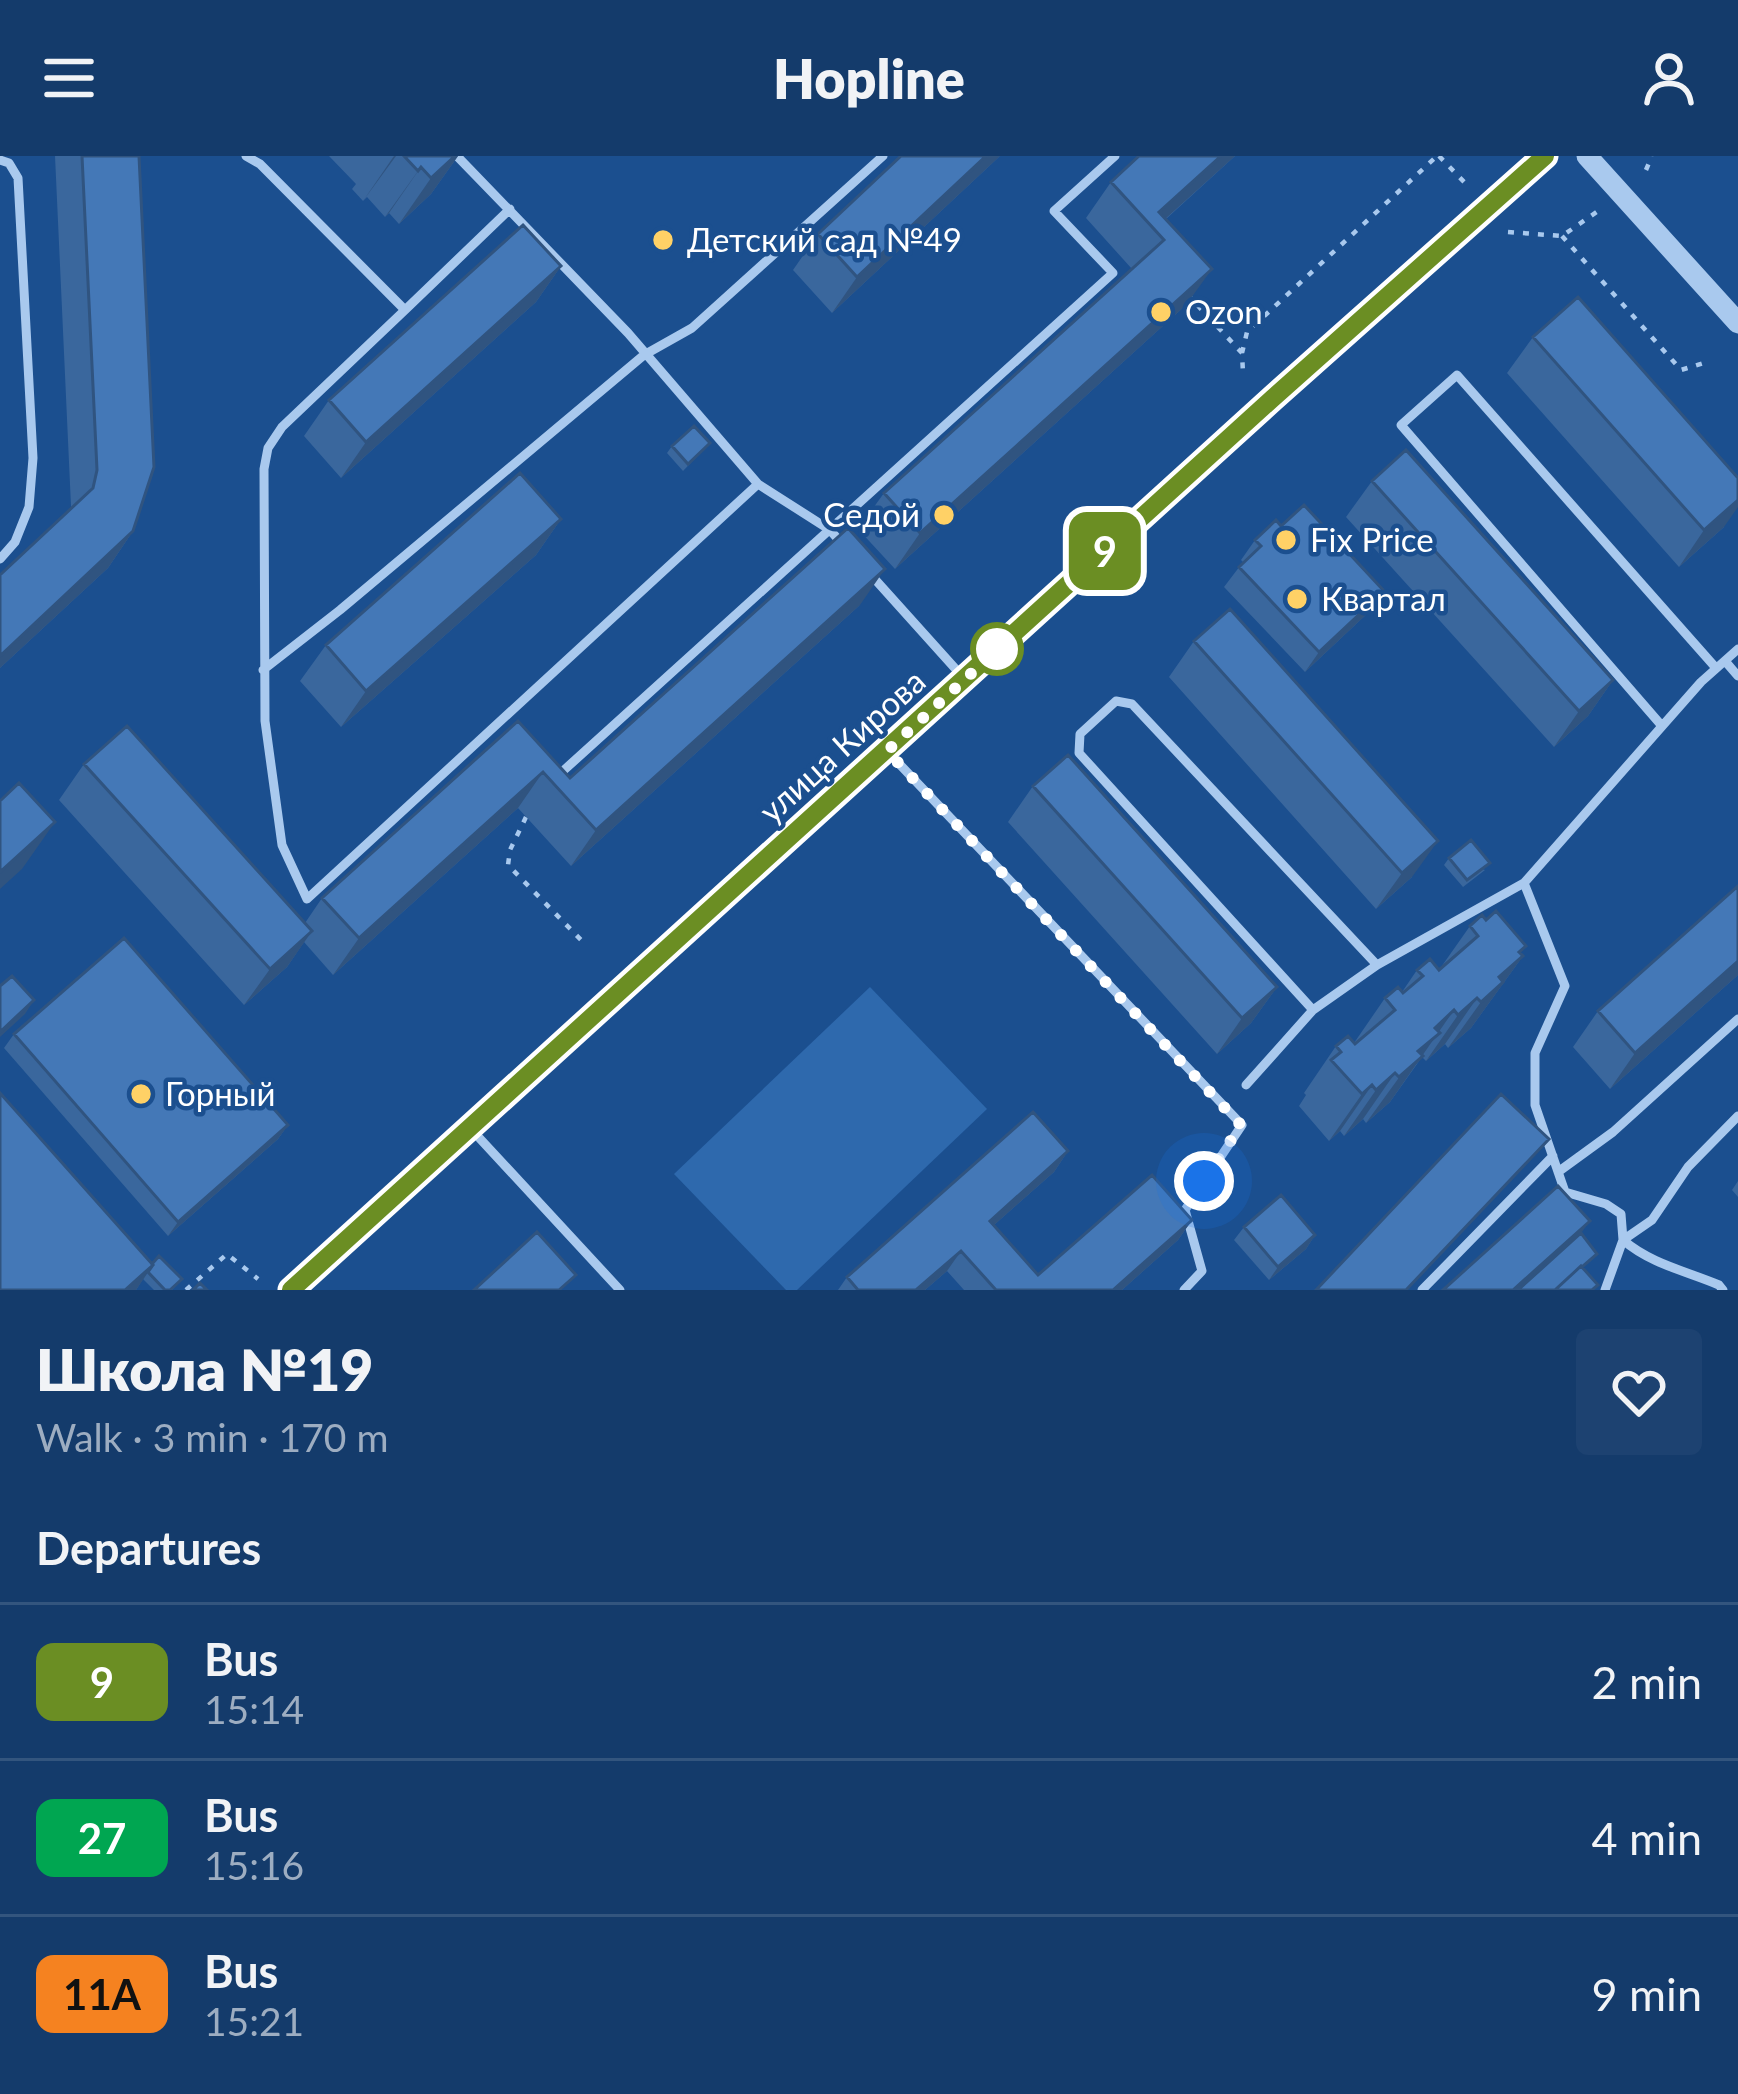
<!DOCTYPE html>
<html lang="en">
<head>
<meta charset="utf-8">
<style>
	:root { --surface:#143b6b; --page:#1d4271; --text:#f1f3f6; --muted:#9dadc1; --line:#33557e }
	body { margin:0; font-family:Lato,sans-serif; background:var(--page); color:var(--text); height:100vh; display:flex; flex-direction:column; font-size:45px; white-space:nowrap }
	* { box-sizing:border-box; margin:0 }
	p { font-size:39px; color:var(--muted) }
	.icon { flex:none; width:66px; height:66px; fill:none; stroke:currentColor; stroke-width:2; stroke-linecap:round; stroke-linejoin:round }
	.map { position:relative; height:1134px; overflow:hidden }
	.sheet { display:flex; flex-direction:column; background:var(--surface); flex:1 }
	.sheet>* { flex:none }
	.badge { padding:0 24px; border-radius:18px; font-size:42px; line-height:78px }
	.you { position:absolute; width:60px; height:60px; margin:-30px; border:9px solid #fff; border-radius:50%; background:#1a73e8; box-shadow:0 0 0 18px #1a73e833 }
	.map>.badge { position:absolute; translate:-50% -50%; box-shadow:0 0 0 6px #fff }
	h2 { padding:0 36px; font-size:45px; line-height:108px }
	.round { display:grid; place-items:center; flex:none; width:126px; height:126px; border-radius:12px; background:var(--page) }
	.headline { display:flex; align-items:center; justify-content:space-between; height:204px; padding:0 36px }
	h1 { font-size:57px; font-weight:800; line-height:90px }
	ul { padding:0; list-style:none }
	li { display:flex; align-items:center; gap:36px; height:156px; padding:0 36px; border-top:3px solid var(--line) }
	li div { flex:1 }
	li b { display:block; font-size:45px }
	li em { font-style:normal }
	li .badge { min-width:132px; font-weight:700; text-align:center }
	header { display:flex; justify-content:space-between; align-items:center; height:156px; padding:0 36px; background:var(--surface); font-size:54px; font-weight:800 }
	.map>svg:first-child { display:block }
	.green { fill:#2e69ad }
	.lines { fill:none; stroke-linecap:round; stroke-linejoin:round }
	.path { stroke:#a9c9ee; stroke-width:4.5; stroke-dasharray:6 9; stroke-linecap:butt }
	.service { stroke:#a9c9ee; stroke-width:9 }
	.tertiary { stroke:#a9c9ee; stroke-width:21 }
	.secondary { stroke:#d6e6fa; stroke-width:24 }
	.wall { fill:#3a679d }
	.shaded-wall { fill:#305480 }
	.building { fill:#4478b7; stroke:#305480; stroke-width:3 }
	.line-casing { stroke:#fff; stroke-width:27 }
	.line { stroke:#6b8e23; stroke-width:18 }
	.walk { stroke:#fff; stroke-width:12; stroke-dasharray:0 21.6 }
	.poi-dot { fill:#ffd166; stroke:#1b4f8f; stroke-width:4.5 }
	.stop-dot { fill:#fff; stroke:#6b8e23; stroke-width:6 }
	.labels { text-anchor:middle; stroke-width:9; stroke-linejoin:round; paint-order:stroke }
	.poi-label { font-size:33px; fill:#fff; stroke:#1b4f8f; text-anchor:start }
	.street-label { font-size:33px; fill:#fff; stroke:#1b4f8f }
</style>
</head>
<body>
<header><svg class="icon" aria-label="menu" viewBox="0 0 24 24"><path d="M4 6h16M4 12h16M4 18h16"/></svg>Hopline<svg class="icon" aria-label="person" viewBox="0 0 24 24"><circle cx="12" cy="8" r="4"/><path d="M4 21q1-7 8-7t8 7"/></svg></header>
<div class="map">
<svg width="1738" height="1134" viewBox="0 0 1738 1134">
	<rect width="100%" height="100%" fill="#1b4f8f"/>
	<path class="green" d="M870 831 987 953 797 1134H786L674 1018Z"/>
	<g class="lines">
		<path class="path" d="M1439 0 1467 29
			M1646 14 1652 0
			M1508 76 1562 80 1598 55
			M1562 80 1681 214 1710 205
			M1187 138 1242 197 1243 217
			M1242 197 1247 176 1437 0
			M526 661 510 694 508 709 586 789
			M186 1134 227 1098 258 1123"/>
		<path class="service" d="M246 0 260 8 405 154 510 53
			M457 0 628 177 758 328 830 374 844 390
			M0 4 9 7 18 22 33 302 29 351 15 386 0 403
			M405 154 282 271 268 292 264 313 265 565 282 689 307 743 758 328
			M872 420 961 519
			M1725 505 1738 520
			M263 514 340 454 644 199 692 172 883 0
			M1662 570 1401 269 1457 219 1716 512
			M887 595 1242 969 1185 1054 1202 1115 1184 1134
			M563 615 1113 117 1054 55 1115 0
			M1313 854 1079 597 1080 578 1116 545 1132 548 1377 809
			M1246 929 1313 854 1377 809 1524 727
			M471 973 620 1134
			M1558 1016 1613 976 1738 863
			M1422 1134 1553 1000
			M1605 1134 1623 1084 1652 1064 1688 1011 1738 960
			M1723 1134 1719 1129C1686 1115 1651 1108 1623 1084L1621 1058 1606 1048 1565 1036 1535 949V897L1565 830 1524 727 1701 526 1738 493"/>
		<path class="tertiary" d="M1587 0 1738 167"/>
		<path class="secondary" d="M291 1134 1273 242 1545 0"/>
	</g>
	<path class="wall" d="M55 0H139L133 375 108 412 0 512V419L71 353V350Z
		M329 0H458L431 38 399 68 389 57 385 61 367 41 363 45 352 33 356 28Z
		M1000 0 832 157 793 114 818 78Z
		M1139 0H1235L1166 63 1186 149 895 413 858 373 884 337 1132 113 1086 62 1111 26Z
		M561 110 536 146 341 322 304 280 329 244Z
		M1533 181 1724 371 1679 411 1507 217Z
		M710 287 683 315 667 297 672 290Z
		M1372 325 1613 524 1588 560 1554 591 1346 361Z
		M561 363 536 399 341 571 300 525 326 489Z
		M1281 370 1384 435 1370 455 1305 516 1224 431 1243 406 1241 404 1255 384Z
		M860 449 571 710 518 652 333 819 304 786 287 811 244 849 59 644 84 608 305 767 322 742 518 565 570 622Z
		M1194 485 1412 721 1376 753 1169 521Z
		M1033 630 1277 831 1251 867 1217 898 1008 666Z
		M1449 702 1485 714 1463 731 1444 709Z
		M1470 770 1523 800 1471 872 1448 892 1445 888 1426 905 1422 901 1390 946 1366 967 1363 963 1344 980 1340 975 1329 985 1299 950 1306 939 1304 937 1336 890 1354 887 1385 842 1402 836 1417 814H1439Z
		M1738 819 1610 933 1573 891 1598 855Z
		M14 878 288 969 278 983 168 1080 4 892Z
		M1068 995 1054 1016 994 1069 1038 1119 1192 1064 1178 1084 1122 1134H964L947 1115 925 1134H838L847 1121Z
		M1738 1025V1041L1732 1034Z
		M1244 1071 1315 1079 1306 1093 1269 1124 1234 1084Z
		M152 1108 182 1123 172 1134H154L143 1123 136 1134H0Z"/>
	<path class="shaded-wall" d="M394 0H396L363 45Z
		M455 0H458L431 38 399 68 431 22Z
		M986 0H1000L832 157 857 121Z
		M1221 0H1235L1154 73 1159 56Z
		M421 11 389 57 385 61 418 15Z
		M561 110 536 146 341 322 366 286Z
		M1212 113 1186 149 895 413 920 377Z
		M1738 344V351L1724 371 1679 411 1704 374Z
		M561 363 536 399 341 571 366 535Z
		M133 375 108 412 0 512V500Z
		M885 413 860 449 571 710 596 674Z
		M1384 435 1370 455 1305 516 1319 496Z
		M1613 524 1588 560 1554 591 1579 555Z
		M543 616 518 652 333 819 359 782Z
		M55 666 22 713 0 733V716Z
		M1438 685 1412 721 1376 753 1402 717Z
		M312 775 287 811 244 849 270 813Z
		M1526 790 1512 809 1523 800 1471 872 1448 892 1481 846 1519 796Z
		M1738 805V819L1610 933 1635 897Z
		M1277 831 1251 867 1217 898 1242 862Z
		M1477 842 1445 888 1426 905 1458 859Z
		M34 844 25 858 0 881V876Z
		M1454 854 1390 946 1366 967 1435 872Z
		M1395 917 1363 963 1344 980 1376 934Z
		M1372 929 1340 975 1329 985 1362 938Z
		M288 969 278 983 168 1080 178 1066Z
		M1549 983 1544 990 1406 1134Z
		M1068 995 1054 1016 976 1085 990 1065Z
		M1192 1064 1178 1084 1122 1134H1113Z
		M1590 1065 1571 1091 1523 1134H1513Z
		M1315 1079 1306 1093 1269 1124 1278 1111Z
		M961 1095 947 1115 925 1134H916Z
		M153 1109 136 1134H125Z"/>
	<path class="building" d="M82 0H139L154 311 133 375 0 500V419L93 332 97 314Z
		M404 0H455L431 22 421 11 418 15Z
		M901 0H986L857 121 818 78Z
		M1139 0H1221L1159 56 1212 113 920 377 884 337 1164 84 1111 26Z
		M523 69 561 110 366 286 329 244Z
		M1578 141 1738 322V344L1704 374 1533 181Z
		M694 270 710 287 688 308 672 290Z
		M1406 294 1613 524 1579 555 1372 325Z
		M520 317 561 363 366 535 326 489Z
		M1304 349 1384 435 1319 496 1239 411 1261 390 1255 384 1276 364 1281 370Z
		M848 372 885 413 596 674 543 616 359 782 322 742 518 565 570 622Z
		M1230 453 1438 685 1402 717 1194 485Z
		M127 570 312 775 270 813 84 608Z
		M1068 599 1277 831 1242 862 1033 630Z
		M19 627 55 666 0 716V645Z
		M1471 684 1490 707 1467 724 1449 702Z
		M1738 730V805L1635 897 1598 855Z
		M1496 755 1526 790 1519 796 1523 800 1499 821 1503 826 1481 846 1477 842 1458 859 1454 854 1435 872 1440 877 1418 895 1423 900 1399 921 1395 917 1376 934 1372 929 1362 938 1331 904 1341 896 1336 890 1348 880 1355 888 1395 854 1385 842 1398 831 1403 837 1423 820 1417 814 1430 803 1439 814 1478 780 1470 770 1482 759 1486 764Z
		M124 782 288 969 178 1066 14 878Z
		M12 820 34 844 0 876V830Z
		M0 937 153 1109 125 1134H0Z
		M1501 938 1549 983 1406 1134H1316Z
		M1033 956 1068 995 990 1065 1038 1119 1152 1019 1192 1064 1113 1134H996L961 1095 916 1134H858L847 1121Z
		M1558 1030 1590 1065 1513 1134H1443Z
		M1281 1039 1315 1079 1278 1111 1244 1071Z
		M537 1076 576 1119 559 1134H474Z
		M1581 1077 1597 1098 1582 1111 1581 1110 1555 1134H1518Z
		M159 1100 182 1123 170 1134H165L148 1116 153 1109 152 1108Z
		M1581 1110 1598 1129 1592 1134H1555Z
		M200 1127 207 1134H193Z"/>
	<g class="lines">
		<g class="line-casing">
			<path id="line" d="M291 1134 1273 242 1545 0"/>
		</g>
		<use href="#line" class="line"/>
		<path class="walk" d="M997 493 1000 491 887 595 1241 969 1204 1025"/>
	</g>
	<g class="poi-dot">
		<circle cx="663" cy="84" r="12"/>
		<circle cx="1161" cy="156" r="12"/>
		<circle cx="944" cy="359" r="12"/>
		<circle cx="1286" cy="384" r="12"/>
		<circle cx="1297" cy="443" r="12"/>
		<circle cx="141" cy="938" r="12"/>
	</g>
	<circle class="stop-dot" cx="997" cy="493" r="24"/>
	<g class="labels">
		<g class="poi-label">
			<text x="687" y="96">Детский сад №49</text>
			<text x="1185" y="168">Ozon</text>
			<text x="920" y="371" text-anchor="end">Седой</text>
			<text x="1310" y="396">Fix Price</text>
			<text x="1321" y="455">Квартал</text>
			<text x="165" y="950">Горный</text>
		</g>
		<g class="street-label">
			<text transform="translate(842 590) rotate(-42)" y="12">улица Кирова</text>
		</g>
	</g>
</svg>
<div class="you" style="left:1204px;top:1025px"></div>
<b class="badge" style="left:1105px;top:395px;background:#6b8e23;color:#fff">9</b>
</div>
<section class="sheet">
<div class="headline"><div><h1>Школа №19</h1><p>Walk · 3 min · 170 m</p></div><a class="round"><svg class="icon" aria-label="heart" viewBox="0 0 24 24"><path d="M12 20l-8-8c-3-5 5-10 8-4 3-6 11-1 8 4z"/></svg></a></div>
<h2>Departures</h2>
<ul>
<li><span class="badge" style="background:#6b8e23;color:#fff">9</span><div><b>Bus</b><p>15:14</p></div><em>2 min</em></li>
<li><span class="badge" style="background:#00a651;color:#fff">27</span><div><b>Bus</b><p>15:16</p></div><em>4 min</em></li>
<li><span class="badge" style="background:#f58220;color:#111">11А</span><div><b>Bus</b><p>15:21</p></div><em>9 min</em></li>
</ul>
</section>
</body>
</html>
